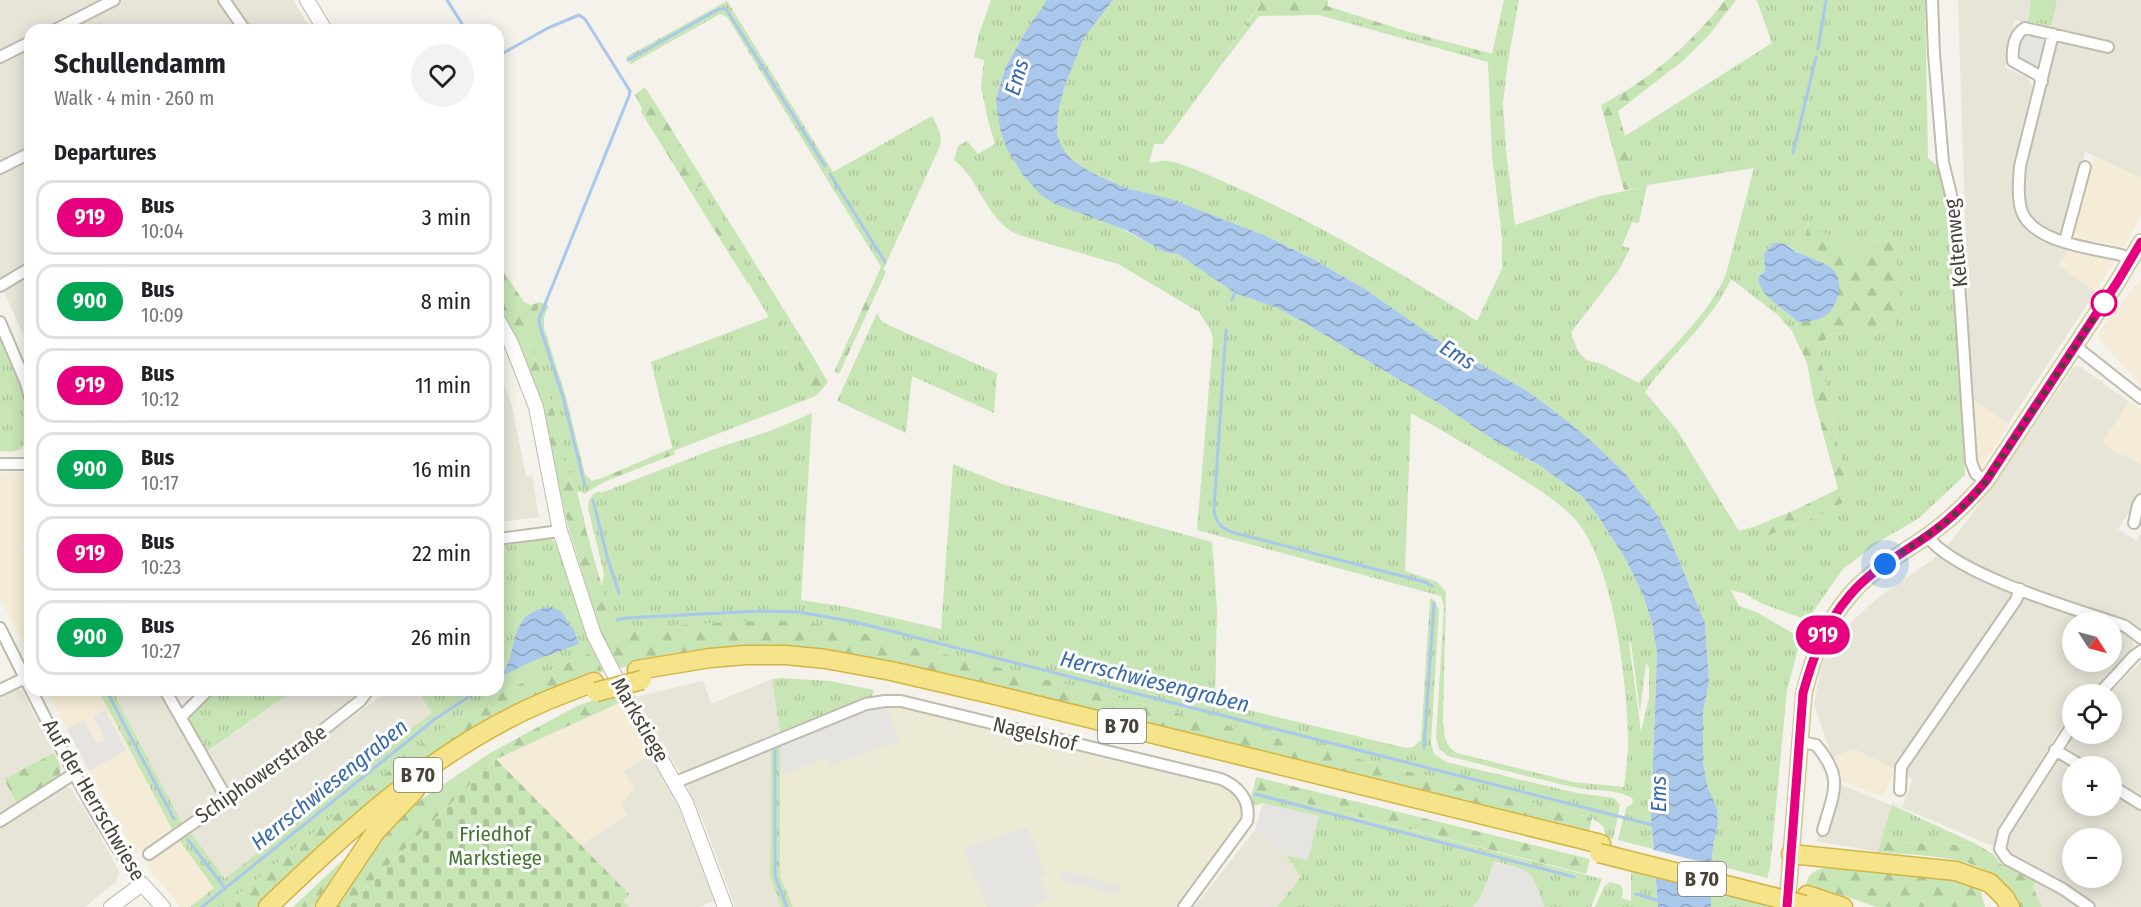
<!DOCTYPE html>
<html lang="en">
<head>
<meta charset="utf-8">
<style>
	:root { --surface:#fff; --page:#f2f2f2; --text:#202124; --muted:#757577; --line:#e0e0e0 }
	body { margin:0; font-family:"Fira Sans Condensed",sans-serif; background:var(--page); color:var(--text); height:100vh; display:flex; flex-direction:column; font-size:22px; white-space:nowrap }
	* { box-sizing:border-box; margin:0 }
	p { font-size:20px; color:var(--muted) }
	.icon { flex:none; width:33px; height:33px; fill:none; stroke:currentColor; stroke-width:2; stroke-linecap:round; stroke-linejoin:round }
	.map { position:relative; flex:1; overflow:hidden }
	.panel { position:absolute; left:24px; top:24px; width:480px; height:672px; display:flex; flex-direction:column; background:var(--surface); border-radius:18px; box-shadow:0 3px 15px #0003 }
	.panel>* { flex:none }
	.badge { padding:0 12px; border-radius:20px; font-size:21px; line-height:39px }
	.needle { width:39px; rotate:126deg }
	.controls { position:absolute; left:2062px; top:612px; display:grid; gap:12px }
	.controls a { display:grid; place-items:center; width:60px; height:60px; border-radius:50%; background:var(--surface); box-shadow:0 3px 15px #0003; font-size:30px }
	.you { position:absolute; width:30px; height:30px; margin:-15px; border:4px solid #fff; border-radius:50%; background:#1a73e8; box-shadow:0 0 0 9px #1a73e833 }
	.map>.badge { position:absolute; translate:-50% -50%; box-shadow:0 0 0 3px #fff }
	h2 { padding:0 30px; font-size:22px; line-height:54px }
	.round { display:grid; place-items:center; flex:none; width:63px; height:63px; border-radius:32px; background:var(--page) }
	.head { display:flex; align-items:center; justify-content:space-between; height:102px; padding:0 30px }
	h1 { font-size:28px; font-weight:700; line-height:45px }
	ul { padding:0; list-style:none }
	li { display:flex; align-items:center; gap:18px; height:75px; margin:0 12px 9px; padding:0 18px; border:3px solid var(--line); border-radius:18px }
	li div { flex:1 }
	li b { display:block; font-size:22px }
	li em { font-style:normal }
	li .badge { min-width:66px; font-weight:700; text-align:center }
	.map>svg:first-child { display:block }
	.residential { fill:#e7e5d8; fill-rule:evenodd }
	.commercial { fill:#f4ecd6 }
	.education { fill:#ece9d4 }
	.grass { fill:url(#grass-tufts); fill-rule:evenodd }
	.forest { fill:url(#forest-firs) }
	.cemetery { fill:url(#cemetery-stones) }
	.parking { fill:#e5e4e1 }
	.water { fill:url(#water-waves) }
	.pier { fill:#f4f2ea }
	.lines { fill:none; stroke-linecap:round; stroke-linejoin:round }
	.stream { stroke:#aac7ec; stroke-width:3 }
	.minor-casing { stroke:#bfbbad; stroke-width:14 }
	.tertiary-casing { stroke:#bfbbad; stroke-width:16 }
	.secondary-casing { stroke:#d0ca9c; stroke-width:18 }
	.trunk-casing { stroke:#d4b444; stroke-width:21 }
	.minor { stroke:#fff; stroke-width:10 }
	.tertiary { stroke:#fff; stroke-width:14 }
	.secondary { stroke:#fbf7cc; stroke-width:15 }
	.trunk { stroke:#f6e48a; stroke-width:18 }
	.trunk-bridge-casing { stroke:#d4b444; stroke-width:21; stroke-linecap:butt }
	.trunk-bridge { stroke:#f6e48a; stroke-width:18 }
	.line-casing { stroke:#fff; stroke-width:14 }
	.line { stroke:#e6007e; stroke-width:9 }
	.walk { stroke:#474338; stroke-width:6; stroke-dasharray:0 10.8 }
	.stop-dot { fill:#fff; stroke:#e6007e; stroke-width:3 }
	.labels { text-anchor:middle; stroke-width:6; stroke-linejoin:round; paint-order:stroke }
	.shield { fill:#fff; stroke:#7e7b74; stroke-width:1.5 }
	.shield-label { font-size:20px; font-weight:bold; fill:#474338 }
	.street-label { font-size:21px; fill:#474338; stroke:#fff }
	.park-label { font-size:21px; fill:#3f762f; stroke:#fff }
	.water-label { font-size:22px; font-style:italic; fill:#3869ad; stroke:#fff }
</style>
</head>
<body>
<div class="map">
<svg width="2141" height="907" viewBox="0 0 2141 907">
	<defs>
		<pattern id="grass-tufts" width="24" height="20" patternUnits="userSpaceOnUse" patternTransform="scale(1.5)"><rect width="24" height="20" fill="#c8e5b5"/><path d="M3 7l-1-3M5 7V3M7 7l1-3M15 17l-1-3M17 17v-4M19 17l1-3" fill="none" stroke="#adc69c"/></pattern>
		<pattern id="forest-firs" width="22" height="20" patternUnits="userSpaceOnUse" patternTransform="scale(1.5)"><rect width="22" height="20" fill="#c8e5b5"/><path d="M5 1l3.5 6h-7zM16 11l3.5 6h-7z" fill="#adc69c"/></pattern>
		<pattern id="cemetery-stones" width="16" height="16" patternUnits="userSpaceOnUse" patternTransform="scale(1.5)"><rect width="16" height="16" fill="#c8e5b5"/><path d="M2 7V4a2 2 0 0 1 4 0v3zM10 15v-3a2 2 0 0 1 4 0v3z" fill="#adc69c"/></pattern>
		<pattern id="water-waves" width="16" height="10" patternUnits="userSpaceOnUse" patternTransform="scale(1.5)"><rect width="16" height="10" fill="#aac7ec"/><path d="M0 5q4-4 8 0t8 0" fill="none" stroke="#8ca3c0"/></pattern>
	</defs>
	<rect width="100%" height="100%" fill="#f4f2ea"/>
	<path class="residential" d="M0 0H293L311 30H30V350L0 283Z
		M1958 0H2141V178L2085 152 2062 235 2052 233 2038 225 2032 218 2026 201 2025 168 2060 31 2015 20 2005 68 2025 76 2030 81 2033 90 2014 165V181L2017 215 2028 232 2037 239 2046 243 2070 249 2058 265 2096 291 2008 424 1971 399Z
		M2075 366 2081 367 2129 402 2103 443 2122 456 2123 453 2141 465V494L2118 529 2136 541 2141 534V627L2131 636 2134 646 2119 666 2090 694H2073V712L2059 730 1997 835 1995 847 1893 804 1878 852 1816 841 1823 830 1834 792 1840 784 1891 805 1892 802 1902 807 1913 779 1854 750 1832 757 1814 704 1820 672 1828 650 1841 631 1880 596 1939 555 1971 516ZM2073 622H2112V662H2073Z
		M498 368 511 402 526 476 532 475 539 517 498 522Z
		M2141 662V907H2042L2033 887 2041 872 2006 851 2005 844 2075 734H2112V694H2108ZM2073 766H2112V806H2073ZM2073 838H2112V878H2073Z
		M772 679 780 733 681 774 635 697 703 681 711 704Z
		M17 688 22 691 54 753 4 779 17 804 0 815V695Z
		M112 690H160L217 790 218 794 214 801 182 823Z
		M283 690H361L326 721 237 785 228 786 223 782 206 753 285 697Z
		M390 690H417L433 713 389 745 349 782 225 880 190 832Z
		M771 746 770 877 781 907H735L704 823 685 782Z
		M650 755 679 808 714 901 699 907H629L622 901 628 894 580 845 627 815 621 805 624 771Z
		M61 786 71 788 95 827 118 869 119 873 116 882 85 907H0V827Z
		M1255 830 1286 855 1301 877 1277 907H1194Z"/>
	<path class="commercial" d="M2095 156 2141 178V216L2124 247 2077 237 2073 230 2086 175Z
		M2070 249 2110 258 2114 262 2096 291 2058 265Z
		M2140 280 2141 281V385L2099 339 2100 330Z
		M1971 399 2008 424 2007 428 1983 464 1973 459Z
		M2129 402 2141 410V465L2124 453 2121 456 2102 443Z
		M30 472V541L20 545 30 563V657L0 598V473Z
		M47 690H98L172 829 136 854 89 771Z
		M619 703 650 755 624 771 634 789 621 805 628 815 580 845 496 759Z
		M1854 749 1895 769 1883 797 1839 780 1838 772 1832 757Z
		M179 840 214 888 190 907H181L147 867 149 861Z"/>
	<path class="education" d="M886 706H900L1219 784 1230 789 1237 796 1242 815 1240 822 1176 907H793L780 876V743Z"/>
	<path class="grass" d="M991 0H1047L1026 31 1006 66 996 99 1117 226 1164 252 1178 254 1235 293 1278 308 1308 325 1440 404 1494 440 1539 465 1582 496 1598 516 1625 558 1643 595 1652 623 1657 653 1651 817 1653 849 1618 840 1626 808 1632 804 1633 799C1616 788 1598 792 1579 788 1535 779 1492 767 1448 756L1439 749 1436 738 1444 606 1441 596 1197 530 1213 340 1211 331 1199 312 1118 264 1022 236C985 223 983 182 954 160L958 146 967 141 978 154 995 144 988 120 981 87 984 60 974 57 979 34ZM1411 413C1450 435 1488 457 1525 481 1541 491 1558 502 1572 516 1613 557 1626 676 1628 732 1629 751 1626 769 1624 787L1573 782 1457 753C1444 745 1444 734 1443 720L1446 592 1437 582 1405 571ZM1629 642 1631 643 1640 712 1646 663 1649 667V698L1641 732Z
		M1113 0H1256L1261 3 1219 62 1222 64 1163 144H1154L1149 163C1155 163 1162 160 1167 161 1185 163 1214 178 1231 185 1317 223 1398 271 1477 321L1502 269V237L1492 156 1488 62 1319 15 1320 12 1491 58 1504 0H1519L1507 67 1503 104 1506 150 1515 225 1600 196 1640 188 1633 180 1625 136 1772 43 1757 1 1755 0H1925L1928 158 1940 168 1951 209 1957 301 1965 475 1919 518 1880 541 1843 569 1807 620 1763 604 1743 593 1731 590 1739 606 1756 612 1801 638 1787 690 1770 868 1767 878 1711 864 1714 841 1718 826 1717 808 1708 788 1703 763V712L1709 682 1705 623 1670 539 1656 513 1625 473 1549 407 1526 390 1444 344 1365 289 1311 258 1266 236 1170 199 1126 188 1092 173 1072 160 1063 149 1057 135 1058 113 1064 88 1084 38ZM1754 168 1726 274C1709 315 1668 351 1639 383L1602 364 1586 360 1578 351 1572 336V331L1619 270 1630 248 1622 246 1632 222 1639 223 1647 185ZM1807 230 1846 239 1851 256 1869 254V241L1895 240 1899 306 1893 329 1831 334 1820 344 1821 360 1839 451 1849 489 1842 503 1825 513 1764 537 1756 526 1739 531 1677 430 1645 392C1671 354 1714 319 1731 279L1778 315 1792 331 1798 322C1783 307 1760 298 1758 276L1765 271 1764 254 1774 243 1789 246 1801 254Z
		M2031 0H2057L2051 26 2028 21Z
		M727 1 833 172 932 116C937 126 943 134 940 146L883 270 727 17 720 14 631 64 626 57Z
		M705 183 804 342 795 347 778 318 772 321 816 396 673 451 651 362 769 317 749 284 754 280 697 188Z
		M540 302 548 306 544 318V328L566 397 585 474 592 481 602 478 604 482 584 494 580 491 577 492 598 576 571 480 552 403 529 342Z
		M877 313 881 320 886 324 997 373 994 413 912 376 906 433 837 401Z
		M0 335C9 355 20 375 24 396 26 406 26 416 26 425 27 447 23 454 0 451Z
		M812 413 801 600 847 607 941 629 953 464 1002 484 1212 542 1217 608 1215 702 1406 748 1413 747 1421 740 1430 598 1435 601 1439 610 1431 742 1434 754 1446 762 1577 793 1614 798 1620 805 1613 839 1607 838 1603 826 1592 818 866 634 830 627 776 621 686 625 615 631 601 587 604 574 588 508C588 499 592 493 600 491L601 493 714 449 773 430Z
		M549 539 553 540 558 547 594 651 486 699 429 738 223 907H190L214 888 179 840 190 832 225 879 348 782 389 745 432 713 417 690H498V546Z
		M782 678 830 681 874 690 871 698 780 733 772 679Z
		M98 690H112L182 823 172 829Z
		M213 690H283L286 696 205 753 188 723 189 714Z
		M780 743V876L793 907H781L770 877 771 746Z
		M1253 790 1602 879 1591 907H1544C1532 870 1531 871 1494 861L1482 895 1473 907H1277L1301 877 1286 855 1308 860 1263 803 1254 806 1251 796Z
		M1892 805 1976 844 1971 846 1881 841Z
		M1631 868 1655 874 1658 907H1595L1604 887 1610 882 1620 885 1623 890 1622 898 1631 901Z
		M1711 888 1767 902 1766 907H1711Z"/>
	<path class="forest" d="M1256 0H1328L1327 6 1409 32 1493 54 1491 58 1320 12 1319 15 1259 16 1222 64 1219 62 1261 4Z
		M1725 0H1736L1709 35 1684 60 1618 111 1625 136 1633 179 1641 180 1640 188 1624 190 1601 105C1651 79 1691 44 1725 0Z
		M645 87 705 183 697 188 755 280 748 284 641 112 642 108 635 95Z
		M1807 229 1846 239 1851 256 1869 254V241L1895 240 1899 306 1893 329 1831 334 1820 344 1821 360 1839 451 1849 489 1842 503 1825 513 1764 537 1756 526 1797 509 1838 489 1813 396 1807 363 1792 331 1798 322H1803L1812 260 1801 254Z
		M498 263 524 302 531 305 540 302 529 342 552 403 571 480 615 631C668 626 722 621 775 621 805 621 836 628 866 634L1592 818 1589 831 1163 726 898 664 686 655 619 668 601 633 569 530 541 407 515 341 498 310Z
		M881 267 886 272 839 374 834 372Z
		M778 318 795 347 804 342 828 382 816 396 772 321Z
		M672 448 675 454 604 482 602 478Z
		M594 651 603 672 574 681 330 840 258 907H223L429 738 486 699Z
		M614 693 619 703 496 759 346 907H331L382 831 422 799 490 753 577 706Z
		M54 753 61 767 60 774 17 804 4 779Z
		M1256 777 1590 859 1586 874 1253 790Z
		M1881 841 1971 846 1976 844 1993 854 2001 864 2037 880 2033 887 2042 907H2016C2008 895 2002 883 1991 874 1968 855 1908 855 1878 852Z
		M344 859 313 907H293Z
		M1830 867 1924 873 1972 884 1981 892 1985 907H1876L1851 898 1806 885C1809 871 1817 870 1830 867Z"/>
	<path class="cemetery" d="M496 759 629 894 623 901 629 907H346Z"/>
	<path class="parking" d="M2024 28 2049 33 2040 70 2017 63 2014 47Z
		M886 706 900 741 830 766 827 758 786 773 780 771V743L869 708Z
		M105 710 126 750 89 771 67 729 84 720 97 744 105 740 93 716Z
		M1263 803 1319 816 1308 860 1286 855 1255 830Z
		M1027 827 1045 876 1039 878 1048 900 1031 907H987L964 849Z
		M1494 861 1525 870 1533 877 1544 907H1473L1482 895Z
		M1062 871 1121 886 1119 895 1060 880Z"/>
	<path class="water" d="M1047 0H1113L1084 38 1064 88 1058 113 1057 135 1063 149 1072 160 1092 173 1126 188 1171 199 1266 236 1311 258 1365 289 1444 344 1526 390 1549 407 1588 438 1625 473 1656 513 1670 539 1705 623 1709 682 1703 712V763L1708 788 1717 808 1718 826 1714 841 1711 864V907H1658L1651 817 1657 653 1652 623 1643 595 1625 558 1598 516 1582 496 1539 465 1494 440 1440 404 1308 325 1278 308 1235 293 1178 254 1164 252 1126 230 1055 204 1040 194 1023 175 1007 149 1000 129 996 99 1006 66 1026 31Z
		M1774 243C1788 242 1788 248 1799 253 1809 258 1826 262 1833 270 1846 282 1837 312 1821 318 1815 321 1805 322 1798 322 1783 307 1760 298 1758 277L1765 271 1764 254Z
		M550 607C562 609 565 615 569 626L573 628 579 644 533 661 502 676C505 669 510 661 511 654 517 628 520 611 550 607Z"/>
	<path class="pier" d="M1650 849 1714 865V888L1652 873Z"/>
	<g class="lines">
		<path class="stream" d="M447 0 466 30
			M1818 49 1826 0
			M498 56 548 28 579 15 585 19 630 91 629 96 539 319 540 327 563 397 585 486
			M628 60 719 9H726L825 166
			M1793 153 1816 57
			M830 174 885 262
			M1232 300 1236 289
			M1226 330 1214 509C1215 523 1222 529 1235 533L1425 582 1432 586
			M593 500 608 560 619 593
			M617 620 626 618 758 611 799 612 855 622 1653 825
			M106 690 174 819
			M775 748V876L787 907
			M1424 748 1434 603
			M1255 794 1574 877
			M188 840 225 888
			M1636 894 1660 901
			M202 907 435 719 479 690"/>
		<g class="minor-casing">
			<path id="minor" d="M224 0 245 30
				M1932 0 1934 54 1943 162 1954 207 1971 462 1976 474 1986 481
				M55 30 114 0
				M2053 34 2020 166C2019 181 2017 198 2022 212 2034 243 2093 248 2121 255L2131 260
				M0 57 30 42
				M2042 82 2038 75 2013 61C2012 49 2014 34 2025 28L2108 47
				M0 168 30 153
				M2065 241 2085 167
				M0 286 30 268
				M0 322 26 383 30 398
				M2075 346 2141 398
				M0 464H30
				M2134 523 2138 505 2141 500
				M1927 536C1957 576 2076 609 2125 626L2141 638
				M498 539 560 531
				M0 628 30 688
				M0 690 25 678
				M31 690C65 756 98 824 142 884
				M165 690 227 799
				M2099 694 2134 656 2141 651
				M181 717 208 690
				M2073 724 2004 832 2000 849 2007 859 2063 889 2089 907
				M1798 741 1816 745C1844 778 1834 791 1823 830
				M2055 750 2082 766
				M676 782 866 704 885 701H901L1221 779C1238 786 1251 800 1247 821L1184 907
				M2112 786 2141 804
				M1900 790 1901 767 2016 600 2020 589
				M0 821 75 773
				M149 854 291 755 360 701 368 690"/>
		</g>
		<g class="tertiary-casing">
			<path id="tertiary" d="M307 0 325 30
				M498 320 511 343 536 407 560 531 594 635 629 703 686 803 725 907
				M111 907 142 884 163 907"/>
		</g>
		<g class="secondary-casing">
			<path id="secondary" d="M1787 907 1804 693C1813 657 1825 624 1850 595 1872 569 1902 554 1930 534 1951 519 1969 501 1986 481L2118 281 2141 242"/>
		</g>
		<g class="trunk-casing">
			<path id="trunk" d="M637 670 710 658 746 655H786L826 659 891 671 995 695 1601 844
				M1791 854 1956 871 1990 883 2005 898 2010 907
				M1807 895 1843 907
				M268 907C349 829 434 750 539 704 557 696 576 689 594 682
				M325 907 376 831 415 790"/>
		</g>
		<use href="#minor" class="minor"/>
		<use href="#tertiary" class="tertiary"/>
		<use href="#secondary" class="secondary"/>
		<use href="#trunk" class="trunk"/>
		<g class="trunk-bridge-casing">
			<path id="trunk-bridge" d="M596 692 642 680
				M1599 853 1805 905"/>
		</g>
		<use href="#trunk-bridge" class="trunk-bridge"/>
	</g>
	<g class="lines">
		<g class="line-casing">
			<path id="line" d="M1787 907 1803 693C1813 657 1825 624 1850 595 1872 569 1902 554 1930 534 1951 519 1969 501 1986 481L2118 281 2141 242"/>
		</g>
		<use href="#line" class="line"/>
		<path class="walk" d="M1885 564 1945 523 1973 497 1986 481 2104 303"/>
	</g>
	<circle class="stop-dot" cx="2104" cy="303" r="12"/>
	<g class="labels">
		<g class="shield">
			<rect x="1098" y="709" width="48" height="34" rx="4.5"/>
			<rect x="394" y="758" width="48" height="34" rx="4.5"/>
			<rect x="1678" y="862" width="48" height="34" rx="4.5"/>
		</g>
		<g class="shield-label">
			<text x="1122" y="733">B 70</text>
			<text x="418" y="782">B 70</text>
			<text x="1702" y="886">B 70</text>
		</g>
		<g class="street-label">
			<text transform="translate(1956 243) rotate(-96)" y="7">Keltenweg</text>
			<text transform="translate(640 720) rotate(60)" y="7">Markstiege</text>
			<text transform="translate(1035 734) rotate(14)" y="7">Nagelshof</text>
			<text transform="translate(261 774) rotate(-35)" y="7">Schiphowerstraße</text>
			<text transform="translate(94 800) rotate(60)" y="7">Auf der Herrschwiese</text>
		</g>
		<g class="park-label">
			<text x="495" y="841">Friedhof<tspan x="495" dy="24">Markstiege</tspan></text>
		</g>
		<g class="water-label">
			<text transform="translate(1016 77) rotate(-74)" y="8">Ems</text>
			<text transform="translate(1458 354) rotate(32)" y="8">Ems</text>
			<text transform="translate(1155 681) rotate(14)" y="8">Herrschwiesengraben</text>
			<text transform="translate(329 784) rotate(-39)" y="8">Herrschwiesengraben</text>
			<text transform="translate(1658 794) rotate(-90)" y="8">Ems</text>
		</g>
	</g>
</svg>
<div class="controls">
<a><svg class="needle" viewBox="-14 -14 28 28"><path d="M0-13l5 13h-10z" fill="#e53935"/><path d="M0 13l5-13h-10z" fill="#757577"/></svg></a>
<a><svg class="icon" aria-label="locate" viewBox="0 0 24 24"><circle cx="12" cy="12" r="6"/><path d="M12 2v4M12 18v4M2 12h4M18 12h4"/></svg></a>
<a>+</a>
<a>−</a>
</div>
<div class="you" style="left:1885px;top:564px"></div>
<b class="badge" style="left:1823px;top:635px;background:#e6007e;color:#fff">919</b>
<section class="panel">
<div class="head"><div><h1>Schullendamm</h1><p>Walk · 4 min · 260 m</p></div><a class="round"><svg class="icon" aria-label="heart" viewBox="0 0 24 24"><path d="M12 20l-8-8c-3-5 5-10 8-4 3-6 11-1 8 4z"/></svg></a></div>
<h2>Departures</h2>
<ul>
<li><span class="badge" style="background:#e6007e;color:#fff">919</span><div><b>Bus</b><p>10:04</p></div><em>3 min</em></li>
<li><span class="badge" style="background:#00a651;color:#fff">900</span><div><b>Bus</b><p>10:09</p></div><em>8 min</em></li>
<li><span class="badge" style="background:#e6007e;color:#fff">919</span><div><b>Bus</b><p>10:12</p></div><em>11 min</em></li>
<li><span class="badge" style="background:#00a651;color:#fff">900</span><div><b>Bus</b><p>10:17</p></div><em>16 min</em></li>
<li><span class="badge" style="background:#e6007e;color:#fff">919</span><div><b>Bus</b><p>10:23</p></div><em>22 min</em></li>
<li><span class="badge" style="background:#00a651;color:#fff">900</span><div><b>Bus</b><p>10:27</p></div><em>26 min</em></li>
</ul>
</section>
</div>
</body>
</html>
